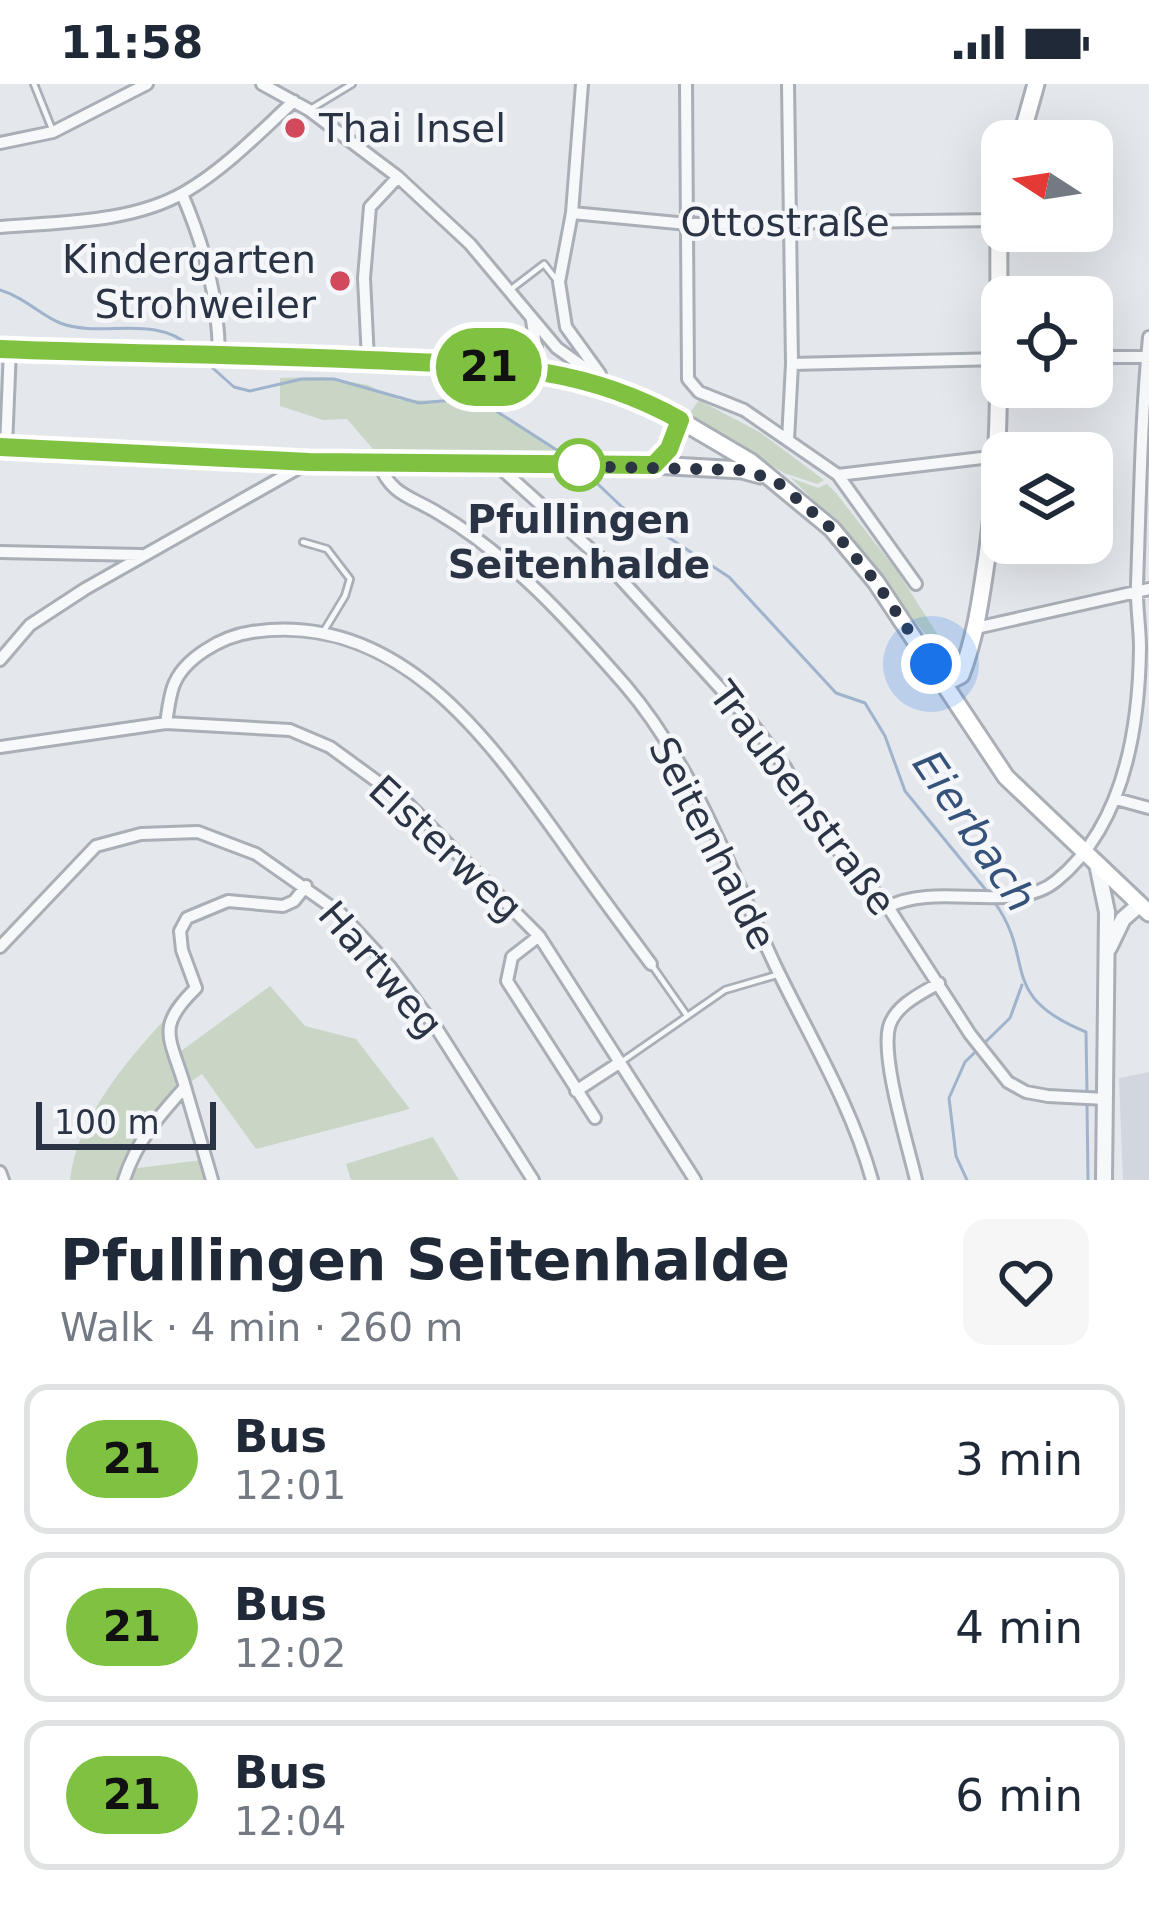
<!DOCTYPE html>
<html lang="en">
<head>
<meta charset="utf-8">
<style>
	:root { --surface:#fff; --page:#f6f6f7; --text:#1f2937; --muted:#747a83; --line:#e0e1e3 }
	body { margin:0; font-family:"DejaVu Sans",sans-serif; background:var(--page); color:var(--text); height:100vh; display:flex; flex-direction:column; font-size:45px; white-space:nowrap }
	* { box-sizing:border-box; margin:0 }
	p { font-size:39px; color:var(--muted) }
	.icon { flex:none; width:66px; height:66px; fill:none; stroke:currentColor; stroke-width:2; stroke-linecap:round; stroke-linejoin:round }
	.map { position:relative; height:1096px; overflow:hidden }
	.side { display:flex; flex-direction:column; background:var(--surface); flex:1 }
	.side>* { flex:none }
	.badge { padding:0 24px; border-radius:39px; font-size:42px; line-height:78px }
	.needle { width:78px; rotate:282deg }
	.controls { position:absolute; left:981px; top:36px; display:grid; gap:24px }
	.controls a { display:grid; place-items:center; width:132px; height:132px; border-radius:24px; background:var(--surface); box-shadow:0 12px 48px #0002; font-size:60px }
	.scale { position:absolute; left:36px; bottom:30px; width:180px; box-sizing:border-box; padding-left:12px; border:6px solid #2b3445; border-top:0; font-size:33px; line-height:42px; white-space:nowrap; color:#2b3445; -webkit-text-stroke:9px #f4f6f9; paint-order:stroke }
	.you { position:absolute; width:60px; height:60px; margin:-30px; border:9px solid #fff; border-radius:50%; background:#1a73e8; box-shadow:0 0 0 18px #1a73e833 }
	.map>.badge { position:absolute; translate:-50% -50%; box-shadow:0 0 0 6px #fff }
	.round { display:grid; place-items:center; flex:none; width:126px; height:126px; border-radius:24px; background:var(--page) }
	.headline { display:flex; align-items:center; justify-content:space-between; height:204px; padding:0 60px }
	h1 { font-size:57px; font-weight:600; line-height:90px }
	ul { padding:0; list-style:none }
	li { display:flex; align-items:center; gap:36px; height:150px; margin:0 24px 18px; padding:0 36px; border:6px solid var(--line); border-radius:24px }
	li div { flex:1 }
	li b { display:block; font-size:45px }
	li em { font-style:normal }
	li .badge { min-width:132px; font-weight:700; text-align:center }
	.status { display:flex; justify-content:space-between; align-items:center; height:84px; padding:0 60px; background:var(--surface); direction:ltr }
	.status svg { height:33px; fill:currentColor }
	.map>svg:first-child { display:block }
	.built { fill:#d2d6de }
	.green { fill:#c9d6c5 }
	.lines { fill:none; stroke-linecap:round; stroke-linejoin:round }
	.stream { stroke:#9fb4cc; stroke-width:3 }
	.service-casing { stroke:#a9aeb7; stroke-width:10 }
	.minor-casing { stroke:#a9aeb7; stroke-width:16 }
	.tertiary-casing { stroke:#a9aeb7; stroke-width:20 }
	.secondary-casing { stroke:#a9aeb7; stroke-width:21 }
	.service { stroke:#f7f8fa; stroke-width:4.5 }
	.minor { stroke:#f7f8fa; stroke-width:10 }
	.tertiary { stroke:#f7f8fa; stroke-width:14 }
	.secondary { stroke:#fff; stroke-width:15 }
	.line-casing { stroke:#fff; stroke-width:27 }
	.line { stroke:#7fc241; stroke-width:18 }
	.walk { stroke:#2b3445; stroke-width:12; stroke-dasharray:0 21.6 }
	.poi-dot { fill:#d1495b; stroke:#f4f6f9; stroke-width:4.5 }
	.stop-dot { fill:#fff; stroke:#7fc241; stroke-width:6 }
	.labels { text-anchor:middle; stroke-width:9; stroke-linejoin:round; paint-order:stroke }
	.poi-label { font-size:39px; fill:#2b3445; stroke:#f4f6f9; text-anchor:start }
	.street-label { font-size:39px; fill:#2b3445; stroke:#f4f6f9 }
	.stop-label { font-size:39px; font-weight:bold; fill:#2b3445; stroke:#f4f6f9 }
	.water-label { font-size:42px; font-style:italic; fill:#34527a; stroke:#f4f6f9 }
</style>
</head>
<body>
<div class="status"><b>11:58</b><svg viewBox="0 0 49 12"><path d="M0 12V9h3v3zM5 12V6h3v6zM10 12V3h3v9zM15 12V0h3v12zM26 1h20v11H26zM47 4h2v5h-2z"/></svg></div>
<div class="map">
<svg width="1149" height="1096" viewBox="0 0 1149 1096">
	<rect width="100%" height="100%" fill="#e4e7ec"/>
	<path class="built" d="M1149 988V1096H1123L1119 994Z"/>
	<path class="green" d="M323 293 368 301 400 316 471 317 497 326 565 370 373 365 347 335 323 336 280 322V294Z
		M699 316 761 349 824 396 817 400 784 389 688 332Z
		M791 394 818 404 827 400 836 409 897 487 945 562 938 567 853 455Z
		M270 902 305 942 356 955 410 1025 256 1065 202 990 186 1001 177 970Z
		M164 936 179 990V1005L145 1042 121 1096H70C77 1035 124 980 164 936Z
		M433 1053 459 1096H351L346 1080Z
		M202 1076 207 1096H127L130 1085Z"/>
	<g class="lines">
		<path class="stream" d="M0 206C26 214 40 231 60 239 102 255 154 229 191 263
			M206 278 234 303 250 307 302 295H334L419 319 476 314 566 372
			M583 386 622 423 729 493 836 609 865 619 885 652 905 707 990 811
			M995 819C1037 878 996 911 1086 948L1087 1010
			M1087 1020 1088 1096
			M967 1096 956 1072 949 1014 965 978 1010 934 1022 901"/>
		<g class="service-casing">
			<path id="service" d="M34 0 52 45
				M309 26 352 0
				M510 206 544 180 555 194
				M303 458 327 465 350 495 345 512 322 550
				M651 880 686 930
				M624 976 725 906 780 890"/>
		</g>
		<g class="minor-casing">
			<path id="minor" d="M262 0 309 26 398 93 470 160 557 264 602 296
				M582 0 572 129 559 198 566 243 600 290
				M686 0 688 295 699 308 744 326 838 391 916 500
				M0 59 53 48 147 0
				M182 110C205 164 218 212 219 271
				M572 129 688 140 999 136
				M0 143C59 138 132 139 185 108 226 84 259 49 294 17
				M532 236 536 263 533 285
				M1092 273H1147
				M368 276 364 194 370 123 398 93
				M792 280 1002 275
				M788 356 792 280 788 0
				M6 363 10 265
				M379 379C390 411 412 413 438 429 511 472 570 538 625 601 693 680 731 787 775 881 809 952 851 1020 872 1096
				M498 382 609 482 751 638 785 683 816 741 888 823 970 950 1008 998 1026 1008 1048 1012 1106 1015
				M838 391 999 372
				M0 468 141 471
				M976 544 1149 505
				M0 576 30 541 85 505 309 378
				M166 639C168 627 169 615 173 603 183 574 223 552 252 548 400 526 490 657 565 762 593 802 622 841 651 880
				M0 663 166 639 290 646 330 663 408 720 539 852 695 1096
				M1116 715 1149 724
				M888 823C936 797 1015 831 1056 797 1123 743 1139 645 1140 564 1140 542 1136 521 1137 500 1140 418 1141 335 1149 253
				M539 852 512 873 507 897 595 1034
				M0 863 96 762 141 750 198 748 256 770 340 829 391 884 437 945 533 1096
				M185 1003 212 1096
				M576 1007 619 979
				M0 1088 3 1096
				M124 1096C136 1058 158 1033 185 1003 170 952 155 944 196 904L182 866 180 847 187 834 228 817 283 822 294 817 306 802
				M916 1096C908 1061 881 976 889 943 895 921 922 909 939 899"/>
		</g>
		<g class="tertiary-casing">
			<path id="tertiary" d="M1097 780 1107 828 1104 1096
				M1109 864 1123 835 1139 821"/>
		</g>
		<g class="secondary-casing">
			<path id="secondary" d="M1020 57 1036 0
				M0 265 300 273 533 285 609 302 668 329 751 378 832 445 876 498 1006 693 1149 829
				M0 363 309 378 654 381 742 386 760 391
				M654 381 669 365 680 336
				M943 600 961 591C976 552 981 513 987 472 1003 360 998 249 999 136L1002 124"/>
		</g>
		<use href="#service" class="service"/>
		<use href="#minor" class="minor"/>
		<use href="#tertiary" class="tertiary"/>
		<use href="#secondary" class="secondary"/>
	</g>
	<g class="lines">
		<g class="line-casing">
			<path id="line" d="M0 265C123 270 246 270 368 276 483 281 577 278 680 336L669 365 654 381 309 378 0 363"/>
		</g>
		<use href="#line" class="line"/>
		<path class="walk" d="M579 381 562 382 742 386 775 396 832 445 876 498 931 580"/>
	</g>
	<g class="poi-dot">
		<circle cx="295" cy="44" r="12"/>
		<circle cx="340" cy="197" r="12"/>
	</g>
	<circle class="stop-dot" cx="579" cy="381" r="24"/>
	<g class="labels">
		<g class="poi-label">
			<text x="319" y="58">Thai Insel</text>
			<text x="316" y="189" text-anchor="end">Kindergarten<tspan x="316" dy="45">Strohweiler</tspan></text>
		</g>
		<g class="street-label">
			<text x="785" y="152">Ottostraße</text>
			<text transform="translate(803 714) rotate(53)" y="14">Traubenstraße</text>
			<text transform="translate(713 759) rotate(63)" y="14">Seitenhalde</text>
			<text transform="translate(446 764) rotate(43)" y="14">Elsterweg</text>
			<text transform="translate(381 885) rotate(49)" y="14">Hartweg</text>
		</g>
		<g class="stop-label">
			<text x="579" y="449">Pfullingen<tspan x="579" dy="45">Seitenhalde</tspan></text>
		</g>
		<g class="water-label">
			<text transform="translate(975 747) rotate(56)" y="15">Eierbach</text>
		</g>
	</g>
</svg>
<div class="controls">
<a><svg class="needle" viewBox="-14 -14 28 28"><path d="M0-13l5 13h-10z" fill="#e53935"/><path d="M0 13l5-13h-10z" fill="#747a83"/></svg></a>
<a><svg class="icon" aria-label="locate" viewBox="0 0 24 24"><circle cx="12" cy="12" r="6"/><path d="M12 2v4M12 18v4M2 12h4M18 12h4"/></svg></a>
<a><svg class="icon" aria-label="layers" viewBox="0 0 24 24"><path d="M12 4l9 5-9 5-9-5zM3 14l9 5 9-5"/></svg></a>
</div>
<div class="scale">100 m</div>
<div class="you" style="left:931px;top:580px"></div>
<b class="badge" style="left:489px;top:283px;background:#7fc241;color:#111">21</b>
</div>
<section class="side">
<div class="headline"><div><h1>Pfullingen Seitenhalde</h1><p>Walk · 4 min · 260 m</p></div><a class="round"><svg class="icon" aria-label="heart" viewBox="0 0 24 24"><path d="M12 20l-8-8c-3-5 5-10 8-4 3-6 11-1 8 4z"/></svg></a></div>
<ul>
<li><span class="badge" style="background:#7fc241;color:#111">21</span><div><b>Bus</b><p>12:01</p></div><em>3 min</em></li>
<li><span class="badge" style="background:#7fc241;color:#111">21</span><div><b>Bus</b><p>12:02</p></div><em>4 min</em></li>
<li><span class="badge" style="background:#7fc241;color:#111">21</span><div><b>Bus</b><p>12:04</p></div><em>6 min</em></li>
</ul>
</section>
</body>
</html>
